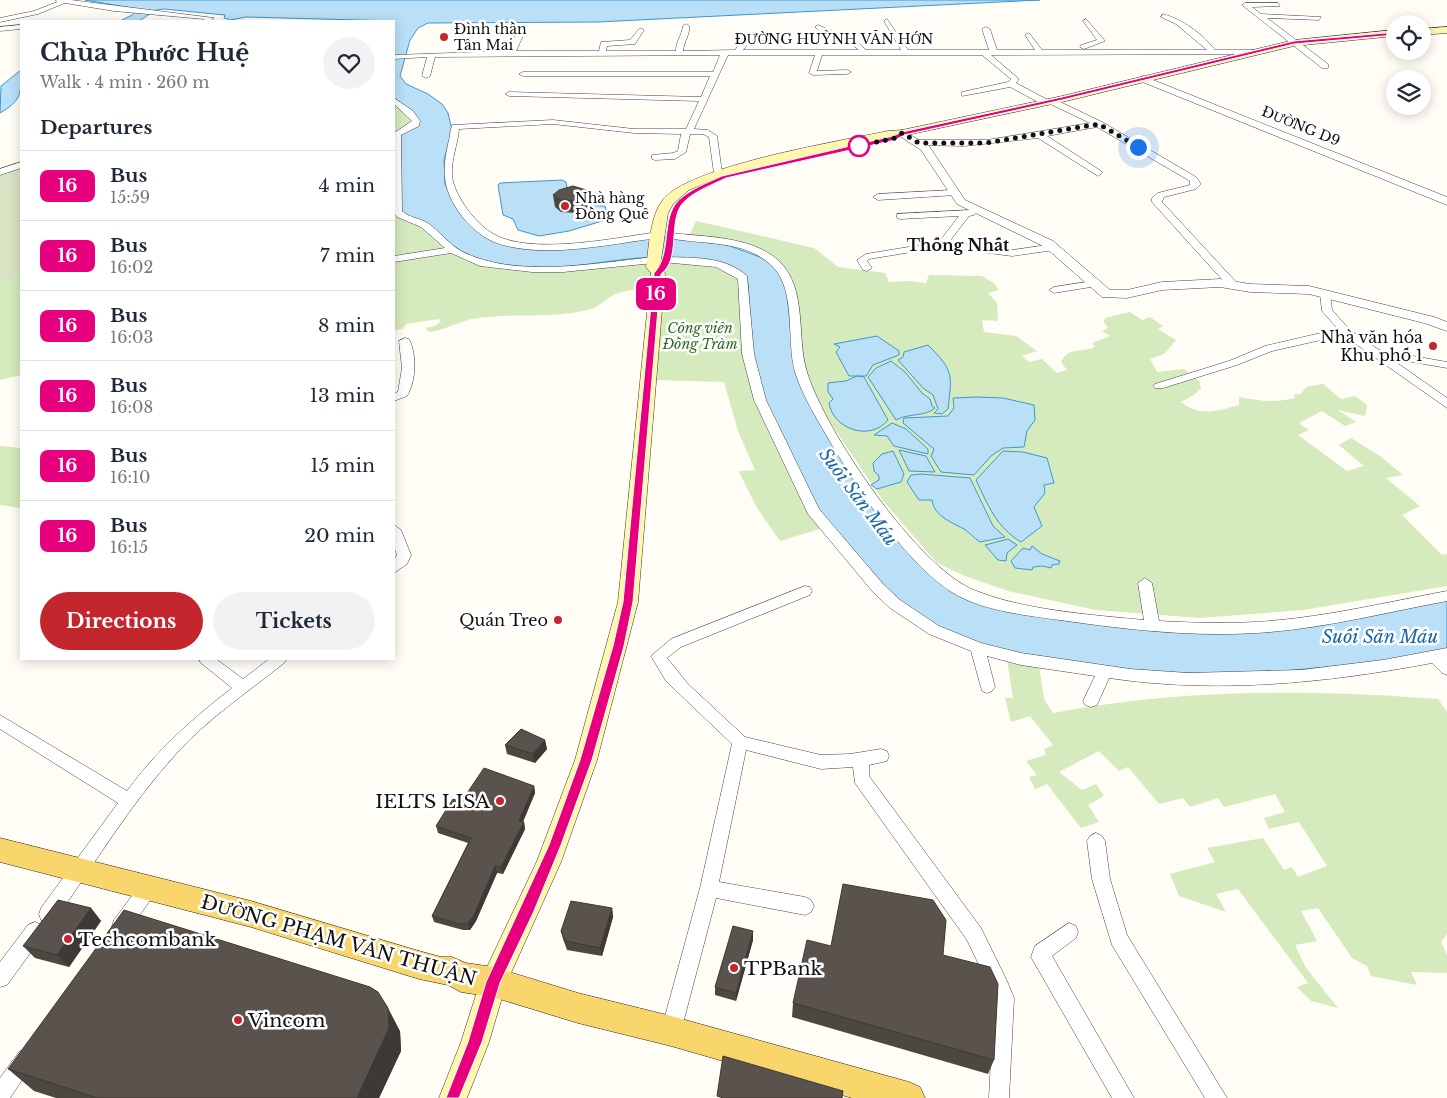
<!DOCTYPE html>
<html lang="en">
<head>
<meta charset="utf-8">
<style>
	:root { --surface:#fff; --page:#f2f2f3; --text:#1f2937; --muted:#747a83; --line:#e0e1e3; --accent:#c4262e }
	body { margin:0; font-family:"Libre Baskerville",serif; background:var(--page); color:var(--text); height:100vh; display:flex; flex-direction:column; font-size:19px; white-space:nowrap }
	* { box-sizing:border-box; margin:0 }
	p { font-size:16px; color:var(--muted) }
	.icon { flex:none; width:28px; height:28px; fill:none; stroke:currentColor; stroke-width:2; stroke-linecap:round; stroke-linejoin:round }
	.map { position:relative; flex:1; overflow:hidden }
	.sheet { position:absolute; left:20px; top:20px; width:375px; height:640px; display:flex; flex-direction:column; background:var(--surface); border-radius:0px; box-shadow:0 2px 12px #0003 }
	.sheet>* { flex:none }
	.badge { padding:0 10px; border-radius:8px; font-size:18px; line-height:32px }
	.fabs { position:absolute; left:1386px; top:15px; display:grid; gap:10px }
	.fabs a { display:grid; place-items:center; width:45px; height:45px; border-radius:50%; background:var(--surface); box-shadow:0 2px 12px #0003; font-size:25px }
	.you { position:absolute; width:25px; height:25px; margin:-12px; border:4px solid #fff; border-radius:50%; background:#1a73e8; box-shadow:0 0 0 8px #1a73e833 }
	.map>.badge { position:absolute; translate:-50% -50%; box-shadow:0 0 0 2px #fff }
	h2 { padding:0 20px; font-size:19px; line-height:45px }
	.round { display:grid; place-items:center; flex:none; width:52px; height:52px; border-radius:26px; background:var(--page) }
	.summary { display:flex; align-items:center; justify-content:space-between; height:85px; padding:0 20px }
	h1 { font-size:24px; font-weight:700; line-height:38px }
	.button { display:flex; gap:10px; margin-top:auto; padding:10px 20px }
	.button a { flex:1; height:58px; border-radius:30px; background:var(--accent); color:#fff; font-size:20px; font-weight:700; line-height:58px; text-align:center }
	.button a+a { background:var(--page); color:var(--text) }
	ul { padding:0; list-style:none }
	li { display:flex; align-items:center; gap:15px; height:70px; padding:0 20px; border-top:1px solid var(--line) }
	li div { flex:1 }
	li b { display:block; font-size:19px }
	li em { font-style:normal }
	li .badge { min-width:55px; font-weight:700; text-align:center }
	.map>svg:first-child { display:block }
	.green { fill:#d5ebbd }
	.cemetery { fill:#d9e3c4 }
	.water { fill:#b9e0f7; stroke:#3f96cf }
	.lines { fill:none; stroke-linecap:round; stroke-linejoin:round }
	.minor-casing { stroke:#444; stroke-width:1 }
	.tertiary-casing { stroke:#444; stroke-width:1 }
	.secondary-casing { stroke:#333; stroke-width:1 }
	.primary-casing { stroke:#222; stroke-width:1 }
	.minor { fill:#fff; fill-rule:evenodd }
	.tertiary { fill:#fff; fill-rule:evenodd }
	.secondary { fill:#fff6b0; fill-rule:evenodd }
	.primary { fill:#f9d66b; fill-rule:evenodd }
	.wall { fill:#4d4742 }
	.shaded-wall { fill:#3f3936 }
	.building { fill:#5a524d; stroke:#3f3936 }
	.line { fill:#e6007e; stroke:#fff }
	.walk { stroke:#111; stroke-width:5; stroke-dasharray:0 9 }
	.poi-dot { fill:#c4262e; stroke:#fff; stroke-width:2 }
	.stop-dot { fill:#fff; stroke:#e6007e; stroke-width:2.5 }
	.labels { text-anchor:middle; stroke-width:5; stroke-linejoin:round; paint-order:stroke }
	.far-poi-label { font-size:14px; fill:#111; stroke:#fff; text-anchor:start }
	.far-street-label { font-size:14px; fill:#111; stroke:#fff }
	.far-park-label { font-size:14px; font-style:italic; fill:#2f6b1f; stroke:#fff }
	.far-quarter-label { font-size:16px; font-weight:bold; fill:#111; stroke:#fff }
	.poi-label { font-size:16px; fill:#111; stroke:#fff; text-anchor:end }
	.water-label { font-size:18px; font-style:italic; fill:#1768a6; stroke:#fff }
	.near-poi-label { font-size:19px; fill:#111; stroke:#fff; text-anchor:start }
	.near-street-label { font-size:19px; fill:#111; stroke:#fff }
</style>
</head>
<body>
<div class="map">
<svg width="1447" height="1098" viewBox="0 0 1447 1098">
	<rect width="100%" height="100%" fill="#fffdf5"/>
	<path class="green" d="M394 102 413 121 394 134Z
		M394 211 396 216 420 225 450 252 480 265 529 271 647 261 656 273 654 289C639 289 623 289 610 297 604 300 600 306 594 308 555 320 513 312 472 319 457 322 443 331 429 332L425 328 435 326 440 322 439 319 406 324 403 329 394 330Z
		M696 221 814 248 838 267 885 273 889 282 909 281 926 283 929 275 982 276 994 283 999 290 988 293 997 303 998 321 982 320 984 332 1016 336 1037 351 1022 356 1029 362 1042 359 1057 373 1067 370 1061 362C1068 346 1083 353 1095 347L1092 343 1110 336 1102 331 1108 328 1104 322 1105 318 1130 312 1142 320 1150 317 1163 326 1158 329 1176 340 1164 354 1150 359 1157 372 1184 369 1199 381 1201 388 1194 395 1181 402C1199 417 1218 411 1239 405V397C1259 401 1275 403 1295 398L1294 394H1301L1306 387 1323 384 1341 399 1355 396 1367 405 1365 416 1338 410 1356 422 1345 426 1322 411 1299 423 1309 430 1298 435 1347 471 1364 466 1339 445 1351 438 1380 456 1403 475 1386 478 1420 506 1402 515 1442 555 1447 554V586L1303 610 1200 618 1096 610 1008 591 965 576 937 563 884 502 821 409 806 371 799 336 793 281 786 269 772 256 761 251 689 236Z
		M671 262 719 268 739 279 755 399 808 512 823 528 780 541 757 508 740 474 739 471 755 470 738 431 724 382 656 380 662 275Z
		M21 277V375L0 380V284Z
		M0 446 21 448V508L0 505Z
		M1007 660 1039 666 1044 699 1053 713C1178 689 1312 689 1438 699L1447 712V934L1441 942 1447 955V973L1411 972 1417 985 1371 976 1367 966 1352 958 1318 908 1301 911 1317 941 1295 945 1306 968 1338 1008 1311 1001 1297 987 1308 983 1238 889 1216 894 1226 912 1179 896 1170 874 1215 862 1207 848 1263 838 1284 870 1292 867 1298 877 1327 866 1299 822 1269 829 1264 818 1285 812 1275 794 1224 807 1218 798 1190 807 1183 798 1159 804 1128 767 1119 771 1099 751 1059 772 1082 790 1096 784 1104 796 1088 805 1099 822 1081 828 1047 784 1035 789 1029 777 1037 775 1026 761 1046 755 1044 749 1053 745 1030 716 1011 722 1005 698H1013Z"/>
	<path class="cemetery" d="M21 167V277L0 284V174Z"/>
	<path class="water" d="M85 0H1040L598 22 428 23 418 28 410 40 400 76 406 84 428 94 442 104 448 113 452 130 444 160 445 184 452 198 487 238 531 247 666 237 727 245 760 257 773 264 786 285 793 353 813 410 828 438 889 524 977 600 1206 631 1447 600V649L1380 662 1241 675 1129 671 1035 658 977 643 937 627 899 602 818 510 769 413 752 355 748 283 743 274C708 264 676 255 639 258 590 262 529 278 481 260 451 249 426 228 401 211L400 134 413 128V112L394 98V21L246 17 231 20 224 18 225 15 164 9 156 10 139 21H120L132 15 138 9Z
		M21 70C21 94 22 100 0 113L1 86Z
		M562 180 566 182 569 196 591 205 605 206 609 219 569 231 539 236 518 230 513 219 503 215 498 185 500 183Z
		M877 336 899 351V355L873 365 866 376H849L836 352 840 347 834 344Z
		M928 345C954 371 952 374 948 409L942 414 934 413 938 409 933 395 923 388 898 360 903 357 904 352Z
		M891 361 905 372 922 393 930 399 932 406 935 408C925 417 908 413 896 420L868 377 876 368Z
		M857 376 864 377 888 420C870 442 833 429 829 403L833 399 828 392V383L846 381Z
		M977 397 1003 398 1034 405 1035 420 1027 431 1024 447 1003 448 991 456 974 475 941 472 931 456 934 449 903 423 904 418 948 416 954 408 953 398Z
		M892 423 906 429 928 449V454L894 446 887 436 874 435Z
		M899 450 926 456 935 472 909 471Z
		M893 451 904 474 901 482 877 489 871 485 879 480V476L874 471 873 463 882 454Z
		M1003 451 1023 452 1047 458 1054 483 1044 485 1045 493 1034 507 1042 526 1021 542C996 527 988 505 976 480Z
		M921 474 970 478 993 526 1005 537 980 542C974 538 969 532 964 529 951 522 934 516 932 500H919L907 482 911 475Z
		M1008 539 1017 545 1007 553 1006 561 998 560 985 545Z
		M1032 546 1042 554 1060 561 1059 564 1052 565 1051 568 1042 566 1033 567 1032 570 1015 568 1011 561 1023 548 1030 550Z"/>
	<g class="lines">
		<g class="minor-casing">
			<path id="minor" d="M56 0H71L214 18 210 21H203L204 19 114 11 65 3 38 14 0 22V18L34 11 57 2Z
				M1278 3 1280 6 1252 7 1261 14 1321 17 1319 20 1267 18 1328 64V68H1322L1242 5 1245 3Z
				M1163 14C1182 19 1203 34 1215 50H1254L1258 52 1254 54 991 55 1019 79 1016 83 1048 100 1054 99 1102 122 1196 177 1201 184 1196 189 1164 197 1162 202 1236 282V286H1228L1152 202V198L1158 193 1190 185V181L1097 127 1047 136 1101 171 1102 173 1098 176 1038 138 964 146 916 145 915 143 919 140H987L1090 123 1048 103 1042 104 1010 87 962 96V92L1008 82 1011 79 982 55H822L817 71 847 70 851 72 847 74 813 75 809 73 815 55H728L694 129 708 130 717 136 722 173 718 176 714 173 709 137 703 134H690L686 152 675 159 655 160 652 159V155L673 153 678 151 681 134 634 133 553 124 459 129C458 144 451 159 452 175 453 187 460 199 467 209 476 221 488 233 502 238 543 253 615 238 658 232L663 235 658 238C609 244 541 260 494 242 478 235 464 221 455 206 442 184 443 168 448 144 450 138 450 131 452 125L553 120 634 129H686L699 101 509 96 505 94 509 92 701 97 710 76H523L519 74 523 72H713L720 55 435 57 430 76 426 78 422 76 427 57 394 59V55L509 51 515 36 519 34 523 36 516 51H599L601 42 630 40 640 28 644 30 635 44 607 46 606 51H676C676 41 682 35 683 26L686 24 689 26C690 35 684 41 683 51L735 50 745 37 775 36 778 40 750 41 743 50H859C846 38 827 39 815 27L818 25 856 41 866 50H901L884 21 887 19 908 50H989L982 29 986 27 990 29 997 50H1035L1025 35 1029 33 1042 50H1207L1176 24 1161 17Z
				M1086 19 1105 41 1084 49 1080 47 1081 45 1097 40 1083 21Z
				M21 25V29L0 31V27Z
				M394 98 413 111 420 121 419 126 401 135 402 211C409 218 421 218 429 224 440 232 449 244 461 251 515 279 595 263 654 257L659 260 654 263 563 272H532L480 266 451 253 394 262V256L445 248 421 227 397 217 394 213V133L412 121 394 104Z
				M21 162V168L0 175V169Z
				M953 190 956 191V195L878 200 873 197 878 194Z
				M971 210 976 213 974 215 969 216 949 242 1012 250 1054 244 1059 247 1054 250 1012 256 942 247 869 259 867 261 872 268 867 271 863 270 857 260 866 254 939 242 959 216 900 219 897 218V214Z
				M671 233C705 237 752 236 779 261 808 289 796 337 807 372 825 431 917 567 974 590 1022 610 1092 615 1144 620L1138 583 1145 578 1152 583 1159 621C1196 623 1233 624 1270 621 1330 616 1388 602 1447 591V601C1388 612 1329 627 1270 632 1199 638 1130 630 1060 620 1024 615 981 611 950 591 899 557 851 478 821 426 811 409 801 391 795 372 786 341 797 290 772 266 745 239 702 245 668 238V234Z
				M666 257C694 258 725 256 747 276L754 354 766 400 819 509 883 584 900 600 939 626 981 643 1021 653 1130 669 1188 673 1301 670 1383 660 1447 648V675L1442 673 1432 663C1327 683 1216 694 1109 678L1097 705 1091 707 1085 705 1083 701 1095 676 1021 665 987 656 995 687 992 691 987 693 982 691 971 651 929 634 890 608 873 592 808 514 754 400 742 354 738 279 716 267 662 262 661 260Z
				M1093 281 1097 282V286L1054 293 1049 290 1054 287Z
				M1325 291 1330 294 1332 310 1349 329 1379 350 1447 362V368L1390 358 1447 398V408L1343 335 1272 351 1237 365 1163 388H1155L1153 386 1155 384 1229 361 1265 346 1338 329 1322 311 1320 294Z
				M405 338 409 339C417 354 416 382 407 396L394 401V393L398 392 402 368 399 341Z
				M394 525 401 530 411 555 407 564 394 573V560L397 555 394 547Z
				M805 586 810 587 812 591 810 595 681 647 667 658 688 684 745 737 821 755 850 754 881 749 887 751 889 756 887 761 869 765V776L981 928 1007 981 1014 998 1009 1098H989L994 998 992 992 967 940 855 783 853 767 821 769 746 750 719 882 805 897 811 900 814 906 811 912 805 915 716 898 681 1031 678 1038 671 1041 664 1038 661 1031 700 888 732 744 666 681 651 656 671 639Z
				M199 659H216L243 679 269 659H287L284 663C248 692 207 719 176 754 130 804 94 865 55 920L48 923 41 920 39 914 41 908 118 803 0 729V715L127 791C157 750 192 719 232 688L201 663Z
				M1096 833 1102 836 1105 841 1110 879 1127 935 1227 1098H1205L1112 945 1092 879 1087 841 1090 836Z
				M149 879 155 881 158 887 155 893 128 932 121 935 114 932 112 926 114 920 143 881Z
				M35 922 42 925 44 931 42 937 7 985 0 987V962L28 925Z
				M1069 923 1076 926 1078 932 1076 938 1052 956 1134 1098H1112L1031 957 1035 946Z
				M26 1049 33 1052 36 1059 10 1098H0V1078L19 1052Z"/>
		</g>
		<g class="tertiary-casing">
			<path id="tertiary" d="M1143 76 1447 197V205L1140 81 1138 79Z
				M902 130 929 146 965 200 1053 241 1110 290H1127L1162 282 1220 279 1250 284 1309 286 1434 317 1447 322V331L1424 323 1309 294 1250 292 1220 287 1162 290 1127 298 1102 297 1045 247 957 204 921 150 898 135 897 133Z"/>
		</g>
		<g class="secondary-casing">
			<path id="secondary" d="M1447 27V33L1422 35V29Z
				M1395 30V36L1294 46 1062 102 902 136 888 137 722 176 689 190 673 204 668 213 660 267 665 273 638 602 597 760 561 862 506 984 489 1042 467 1098H439L461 1042 480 982 537 861 575 760 618 602 651 273 646 267C649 247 650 217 662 201 687 166 841 141 888 131L902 130 1062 96 1294 40Z"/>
		</g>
		<g class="primary-casing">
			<path id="primary" d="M0 838 251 901 419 951 441 957H452L466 963 493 967 578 993 671 1016 909 1082 920 1087 925 1098H852L671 1046 578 1023 493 997 461 992 448 985 419 979 251 927 0 862Z"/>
		</g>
		<use href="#minor" class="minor"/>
		<use href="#tertiary" class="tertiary"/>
		<use href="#secondary" class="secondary"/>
		<use href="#primary" class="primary"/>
	</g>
	<path class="wall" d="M593 192 594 204 576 213 561 212 555 207 553 195Z
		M545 740 547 749 535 763 507 754 505 745Z
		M534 786 535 793 523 822H524L525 829 503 874 497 873 476 921 470 930H463L434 922 432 916 468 843 438 833 436 826 461 802Z
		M91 908 101 921 69 967 35 958 23 946Z
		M612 908 613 917 602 956 567 950 563 939 561 931Z
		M753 931V940L736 1001 715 995V987Z
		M831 946 943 955 994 1060 988 1074 792 1017 793 1003Z
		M400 1031 401 1051 379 1098H56L34 1091 8 1069Z"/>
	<path class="shaded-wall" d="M593 192 594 204 576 213 575 201Z
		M545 740 547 749 535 763 533 754Z
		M534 786 535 793 520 828 519 821Z
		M524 822 525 829 503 874 501 867Z
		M495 866 497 873 476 921 470 930 468 923Z
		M91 908 101 921 69 967 57 955Z
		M612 908 613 917 602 956 600 948Z
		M753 931V940L736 1001V993Z
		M388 1008 400 1031 401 1051 379 1098H357Z"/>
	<path class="building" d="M573 186 593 192 575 201 560 200 553 195 559 190Z
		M521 729 545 740 533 754 505 745Z
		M484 768 534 786 519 821 524 822 501 867 495 866 474 915 468 923 460 924 432 916 471 838 436 826 453 799 461 802Z
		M843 884 933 900 946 920 943 955 990 967 998 984 994 1060 793 1003 807 940 831 946Z
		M58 900 91 908 57 955 23 946Z
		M571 901 612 908 600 948 565 941 561 931Z
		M124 910 370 987 378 992 388 1008 389 1028 357 1098H97L8 1069Z
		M733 926 753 931 736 993 715 987Z
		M723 1056 843 1091 842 1098H723L717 1096Z"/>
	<path class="line" d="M1397 32 1395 35 1294 44 1062 100 904 135 895 140 726 178C712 185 692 192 682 204 668 223 681 259 661 274L633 602 624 646 592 760 561 845 534 911 500 983 482 1042 459 1098H446L468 1042 486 982 549 845 580 760 613 646 623 602 654 273C672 255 661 218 678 201 690 189 707 183 722 176L893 136 902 132 1062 97 1294 41Z"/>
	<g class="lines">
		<path class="walk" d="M859 146 895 138 902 133 919 143H986L1099 124 1138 147"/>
	</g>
	<g class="poi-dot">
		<circle cx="444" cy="37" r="5"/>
		<circle cx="565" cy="206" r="5"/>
		<circle cx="1433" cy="346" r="5"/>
		<circle cx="558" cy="620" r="5"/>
		<circle cx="500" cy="801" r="5"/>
		<circle cx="68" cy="939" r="5"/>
		<circle cx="734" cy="968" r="5"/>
		<circle cx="238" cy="1020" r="5"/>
	</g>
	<circle class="stop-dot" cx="859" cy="146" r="10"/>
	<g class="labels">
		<g class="far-poi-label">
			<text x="454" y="34">Đình thần<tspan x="454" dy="16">Tân Mai</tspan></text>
			<text x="575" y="203">Nhà hàng<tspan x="575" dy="16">Đồng Quê</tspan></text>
		</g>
		<g class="far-street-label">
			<text x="834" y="44">ĐƯỜNG HUỲNH VĂN HỚN</text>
			<text transform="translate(1301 126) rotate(22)" y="5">ĐƯỜNG D9</text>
		</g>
		<g class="far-park-label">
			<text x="700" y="333">Công viên<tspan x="700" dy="16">Đồng Tràm</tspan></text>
		</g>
		<g class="far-quarter-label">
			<text x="958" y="251">Thống Nhất</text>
		</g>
		<g class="poi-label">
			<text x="1423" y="343">Nhà văn hóa<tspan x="1423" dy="18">Khu phố 1</tspan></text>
			<text x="548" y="626">Quán Treo</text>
		</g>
		<g class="water-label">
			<text transform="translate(858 497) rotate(53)" y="6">Suối Săn Máu</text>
			<text x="1380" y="643">Suối Săn Máu</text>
		</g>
		<g class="near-poi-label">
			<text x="490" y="808" text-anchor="end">IELTS LISA</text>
			<text x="78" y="946">Techcombank</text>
			<text x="744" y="975">TPBank</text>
			<text x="248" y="1027">Vincom</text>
		</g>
		<g class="near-street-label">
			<text transform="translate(339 940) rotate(16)" y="7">ĐƯỜNG PHẠM VĂN THUẬN</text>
		</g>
	</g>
</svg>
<div class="fabs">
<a><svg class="icon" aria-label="locate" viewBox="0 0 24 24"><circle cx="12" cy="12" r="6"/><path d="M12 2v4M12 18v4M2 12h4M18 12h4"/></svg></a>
<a><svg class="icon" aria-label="layers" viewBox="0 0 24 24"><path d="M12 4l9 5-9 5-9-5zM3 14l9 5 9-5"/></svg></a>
</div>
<div class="you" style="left:1138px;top:147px"></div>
<b class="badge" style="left:656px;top:294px;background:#e6007e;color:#fff">16</b>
<section class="sheet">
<div class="summary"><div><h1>Chùa Phước Huệ</h1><p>Walk · 4 min · 260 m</p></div><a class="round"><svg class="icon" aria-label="heart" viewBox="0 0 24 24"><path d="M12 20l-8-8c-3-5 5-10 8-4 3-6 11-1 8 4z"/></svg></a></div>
<h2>Departures</h2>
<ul>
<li><span class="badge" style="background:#e6007e;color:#fff">16</span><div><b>Bus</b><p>15:59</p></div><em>4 min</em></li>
<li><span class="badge" style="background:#e6007e;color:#fff">16</span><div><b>Bus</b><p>16:02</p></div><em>7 min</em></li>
<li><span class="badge" style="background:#e6007e;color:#fff">16</span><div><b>Bus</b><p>16:03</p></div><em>8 min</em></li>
<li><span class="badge" style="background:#e6007e;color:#fff">16</span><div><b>Bus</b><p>16:08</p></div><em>13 min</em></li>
<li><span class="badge" style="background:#e6007e;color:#fff">16</span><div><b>Bus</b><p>16:10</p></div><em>15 min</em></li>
<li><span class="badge" style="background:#e6007e;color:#fff">16</span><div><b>Bus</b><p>16:15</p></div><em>20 min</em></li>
</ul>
<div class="button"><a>Directions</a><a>Tickets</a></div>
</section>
</div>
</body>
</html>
